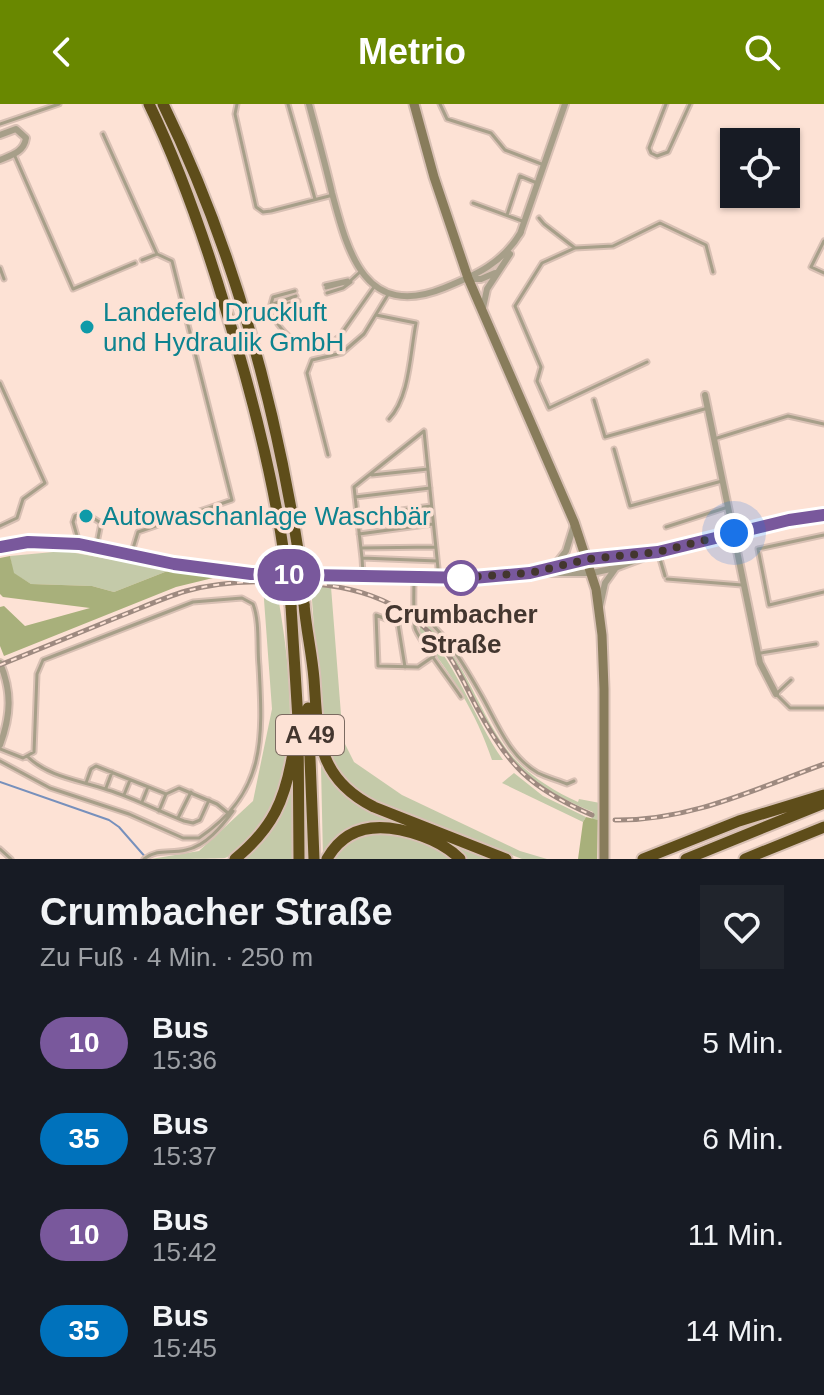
<!DOCTYPE html>
<html lang="de">
<head>
<meta charset="utf-8">
<style>
	:root { --surface:#171b24; --page:#20242c; --text:#f1f3f6; --muted:#9ea1a6; --accent:#698800 }
	body { margin:0; font-family:Arial,sans-serif; background:var(--page); color:var(--text); height:100vh; display:flex; flex-direction:column; font-size:30px; white-space:nowrap }
	* { box-sizing:border-box; margin:0 }
	p { font-size:26px; color:var(--muted) }
	.icon { flex:none; width:44px; height:44px; fill:none; stroke:currentColor; stroke-width:2; stroke-linecap:round; stroke-linejoin:round }
	.map { position:relative; height:755px; overflow:hidden }
	.sheet { display:flex; flex-direction:column; background:var(--surface); flex:1 }
	.sheet>* { flex:none }
	.badge { padding:0 16px; border-radius:26px; font-size:28px; line-height:52px }
	.buttons { position:absolute; left:720px; top:24px; display:grid; gap:16px }
	.buttons a { display:grid; place-items:center; width:80px; height:80px; border-radius:0px; background:var(--surface); box-shadow:0 2px 6px #0004; font-size:40px }
	.you { position:absolute; width:40px; height:40px; margin:-20px; border:6px solid #fff; border-radius:50%; background:#1a73e8; box-shadow:0 0 0 12px #1a73e833 }
	.map>.badge { position:absolute; translate:-50% -50%; box-shadow:0 0 0 4px #fff }
	.round { display:grid; place-items:center; flex:none; width:84px; height:84px; border-radius:0px; background:var(--page) }
	.overview { display:flex; align-items:center; justify-content:space-between; height:136px; padding:0 40px }
	h1 { font-size:38px; font-weight:700; line-height:60px }
	ul { padding:0; list-style:none }
	li { display:flex; align-items:center; gap:24px; height:96px; padding:0 40px }
	li div { flex:1 }
	li b { display:block; font-size:30px }
	li em { font-style:normal }
	li .badge { min-width:88px; font-weight:700; text-align:center }
	header { display:flex; justify-content:space-between; align-items:center; height:104px; padding:0 40px; background:var(--accent); color:#fff; font-size:36px; font-weight:700 }
	.map>svg:first-child { display:block }
	.green { fill:#c4caa9 }
	.forest { fill:#a8b07b }
	.lines { fill:none; stroke-linecap:round; stroke-linejoin:round }
	.stream { stroke:#7790bc; stroke-width:2 }
	.service-casing { stroke:#d8c0b4; stroke-width:7 }
	.minor-casing { stroke:#d8c0b4; stroke-width:10 }
	.secondary-casing { stroke:#d8c0b4; stroke-width:13 }
	.motorway-casing { stroke:#d8c0b4; stroke-width:15 }
	.service { stroke:#a79f89; stroke-width:3 }
	.minor { stroke:#a79f89; stroke-width:6 }
	.secondary { stroke:#887c5b; stroke-width:9 }
	.motorway { stroke:#5e4d1a; stroke-width:11 }
	.rail-casing { stroke:#9e8a80; stroke-width:5 }
	.rail { stroke:#fde2d5; stroke-width:2; stroke-dasharray:6; stroke-linecap:butt }
	.motorway-bridge-casing { stroke:#d8c0b4; stroke-width:15; stroke-linecap:butt }
	.motorway-bridge { stroke:#5e4d1a; stroke-width:11 }
	.line-casing { stroke:#fff; stroke-width:18 }
	.line { stroke:#79589c; stroke-width:12 }
	.walk { stroke:#43362f; stroke-width:8; stroke-dasharray:0 14.4 }
	.culture-dot { fill:#0f9aa8; stroke:#fde2d5; stroke-width:3 }
	.stop-dot { fill:#fff; stroke:#79589c; stroke-width:4 }
	.labels { text-anchor:middle; stroke-width:7; stroke-linejoin:round; paint-order:stroke }
	.shield { fill:#fde2d5; stroke:#7b6a61; stroke-width:2 }
	.shield-label { font-size:24px; font-weight:bold; fill:#43362f }
	.culture-label { font-size:26px; fill:#0d838f; stroke:#fde2d5; text-anchor:start }
	.stop-label { font-size:26px; font-weight:bold; fill:#43362f; stroke:#fde2d5 }
</style>
</head>
<body>
<header><svg class="icon" aria-label="back" viewBox="0 0 24 24"><path d="M15 5l-7 7 7 7"/></svg>Metrio<svg class="icon" aria-label="search" viewBox="0 0 24 24"><circle cx="10" cy="10" r="6"/><path d="M15 15l6 6"/></svg></header>
<div class="map">
<svg width="824" height="755" viewBox="0 0 824 755">
	<rect width="100%" height="100%" fill="#fde2d5"/>
	<path class="green" d="M64 447 170 466 114 488 92 482 31 480 13 469 10 452Z
		M276 481C289 555 309 679 249 735 242 741 234 751 225 754 213 755 167 755 151 755L199 747 253 697 272 605 263 482Z
		M311 482 331 483 343 636 354 658 402 691 520 747 547 755H522L376 698 351 681 328 652 320 607Z
		M422 514C462 548 475 601 505 643 522 667 551 686 578 698L579 695 600 699 598 716 592 715 593 708C530 682 505 658 474 598 459 567 446 539 420 516Z
		M420 522C458 560 472 612 503 656H492C477 610 450 567 419 530Z
		M321 662 344 691 369 707 497 755H464L377 719 323 755Z
		M514 669 543 692 586 713 583 718 502 679Z
		M291 681 295 682V755H241Z
		M383 727C407 732 434 738 452 755H332L354 733Z"/>
	<path class="forest" d="M10 452 14 469 31 480 92 482 114 488 170 466 213 474 176 483 4 552 0 542V503L4 502 25 522 90 504 3 493 0 490V454Z
		M586 713 598 716 597 755H578L583 718Z"/>
	<g class="lines">
		<path class="stream" d="M0 678 109 716 119 723 147 755"/>
		<g class="service-casing">
			<path id="service" d="M237 0 235 10 256 103 263 108 271 107 333 91
				M288 0 315 95
				M440 0 447 15 491 29 505 46 544 61
				M666 0 649 44 651 49 657 52 668 48 690 0
				M0 20 59 0
				M103 30 157 150
				M14 50 73 185 135 159
				M473 99 522 117
				M507 111 520 72 537 79
				M539 114 544 120 575 144 542 159 515 202 541 263 537 277 549 304 647 258
				M824 137 811 163 824 169
				M575 144 613 142 660 119 706 141 713 168
				M0 164 4 175
				M325 181 348 176
				M326 184 349 178 360 168
				M295 187 273 193 270 204C280 233 311 257 339 233L374 183
				M327 189 343 184 351 178
				M270 204 273 200 296 192
				M272 210 275 203 298 197
				M376 211 416 219C410 249 410 293 389 315
				M0 279 45 379 23 395 17 414 0 422
				M594 296 605 333 708 304
				M714 335 788 312 824 320
				M614 345 630 402 722 377
				M328 351 307 269 312 256 342 249 364 230 389 189
				M372 371 428 365
				M355 393 430 384
				M78 411 75 412 73 418 79 439
				M357 412 431 402
				M93 414 101 419 96 444
				M666 423 728 403
				M359 430 433 420
				M824 431 758 445 769 501 824 488
				M361 444 435 443
				M658 448 665 472
				M131 451 138 428 232 396 172 157 157 150 142 156
				M362 454 363 470
				M437 457 362 454 354 383 424 327 439 474
				M414 474C414 490 413 508 415 524 417 534 453 580 461 593
				M667 475 742 481
				M415 506C444 526 463 559 480 589 496 616 508 652 538 669 546 673 557 676 567 680L574 677
				M761 549 816 540
				M405 563 398 520 376 511 378 562 418 563 434 552
				M791 576 776 590 790 604H824
				M0 645 23 654 34 648 37 570 43 556 193 498 242 494 253 500C260 518 257 543 259 562 263 635 266 689 199 734H183L129 710 50 684 0 657
				M28 653C50 674 80 676 108 686 134 694 158 707 184 717L193 719 200 716 209 696
				M86 679 91 665 96 662 166 690
				M106 684 112 668
				M124 691 130 676
				M142 698 148 683
				M159 707 166 690 179 684 217 700 228 709
				M178 714 191 688
				M0 745 11 755
				M144 755C159 744 169 750 186 746 206 742 222 722 233 707"/>
		</g>
		<g class="minor-casing">
			<path id="minor" d="M309 0C317 30 325 59 332 89 348 149 365 216 444 184 476 171 503 159 521 128
				M0 31 16 25 26 34C24 48 12 51 0 56
				M520 130 565 0
				M471 175H481L495 169
				M483 204 487 185 510 150
				M705 291 760 559 776 590
				M0 443 28 438 79 440 174 460 236 469 473 474 530 469H592L615 464 658 448 734 429 824 411
				M555 461 566 447 574 421
				M537 467 588 455 644 450
				M600 502 605 479 615 465
				M0 559C12 588 11 611 0 641"/>
		</g>
		<g class="secondary-casing">
			<path id="secondary" d="M414 0 434 73 468 174 574 418 596 485 602 531 604 585V755"/>
		</g>
		<g class="motorway-casing">
			<path id="motorway" d="M149 0C181 66 205 136 226 206 251 287 272 367 284 450
				M163 0C232 141 275 298 299 452
				M304 500C306 525 312 550 314 575 318 631 316 674 374 703L506 755
				M291 502 298 616 299 755
				M308 604 314 755
				M235 755C273 724 285 696 293 649
				M327 755C348 717 386 719 422 732 436 737 449 744 460 755
				M643 755 739 717 824 691
				M686 755 824 699
				M745 755 824 723"/>
		</g>
		<use href="#service" class="service"/>
		<use href="#minor" class="minor"/>
		<use href="#secondary" class="secondary"/>
		<use href="#motorway" class="motorway"/>
		<g class="rail-casing">
			<path id="rail" d="M0 561C39 545 79 529 118 513 141 504 163 494 186 487 216 479 246 477 276 478 344 478 405 491 447 549 459 566 467 585 476 602 508 662 530 684 592 711
				M615 716C690 717 755 685 824 660"/>
		</g>
		<use href="#rail" class="rail"/>
		<g class="motorway-bridge-casing">
			<path id="motorway-bridge" d="M284 450 291 502
				M299 452 304 500"/>
		</g>
		<use href="#motorway-bridge" class="motorway-bridge"/>
	</g>
	<g class="lines">
		<g class="line-casing">
			<path id="line" d="M0 443 28 438 79 440 174 460 251 470 473 474 530 469 588 455 658 448 789 416 824 411"/>
		</g>
		<use href="#line" class="line"/>
		<path class="walk" d="M461 474H455L530 469 588 455 658 448 734 429"/>
	</g>
	<g class="culture-dot">
		<circle cx="87" cy="223" r="8"/>
		<circle cx="86" cy="412" r="8"/>
	</g>
	<circle class="stop-dot" cx="461" cy="474" r="16"/>
	<g class="labels">
		<rect class="shield" x="276" y="611" width="68" height="40" rx="6"/>
		<g class="shield-label">
			<text x="310" y="639">A 49</text>
		</g>
		<g class="culture-label">
			<text x="103" y="217">Landefeld Druckluft<tspan x="103" dy="30">und Hydraulik GmbH</tspan></text>
			<text x="102" y="421">Autowaschanlage Waschbär</text>
		</g>
		<g class="stop-label">
			<text x="461" y="519">Crumbacher<tspan x="461" dy="30">Straße</tspan></text>
		</g>
	</g>
</svg>
<div class="buttons">
<a><svg class="icon" aria-label="locate" viewBox="0 0 24 24"><circle cx="12" cy="12" r="6"/><path d="M12 2v4M12 18v4M2 12h4M18 12h4"/></svg></a>
</div>
<div class="you" style="left:734px;top:429px"></div>
<b class="badge" style="left:289px;top:471px;background:#79589c;color:#fff">10</b>
</div>
<section class="sheet">
<div class="overview"><div><h1>Crumbacher Straße</h1><p>Zu Fuß · 4 Min. · 250 m</p></div><a class="round"><svg class="icon" aria-label="heart" viewBox="0 0 24 24"><path d="M12 20l-8-8c-3-5 5-10 8-4 3-6 11-1 8 4z"/></svg></a></div>
<ul>
<li><span class="badge" style="background:#79589c;color:#fff">10</span><div><b>Bus</b><p>15:36</p></div><em>5 Min.</em></li>
<li><span class="badge" style="background:#0072bc;color:#fff">35</span><div><b>Bus</b><p>15:37</p></div><em>6 Min.</em></li>
<li><span class="badge" style="background:#79589c;color:#fff">10</span><div><b>Bus</b><p>15:42</p></div><em>11 Min.</em></li>
<li><span class="badge" style="background:#0072bc;color:#fff">35</span><div><b>Bus</b><p>15:45</p></div><em>14 Min.</em></li>
</ul>
</section>
</body>
</html>
